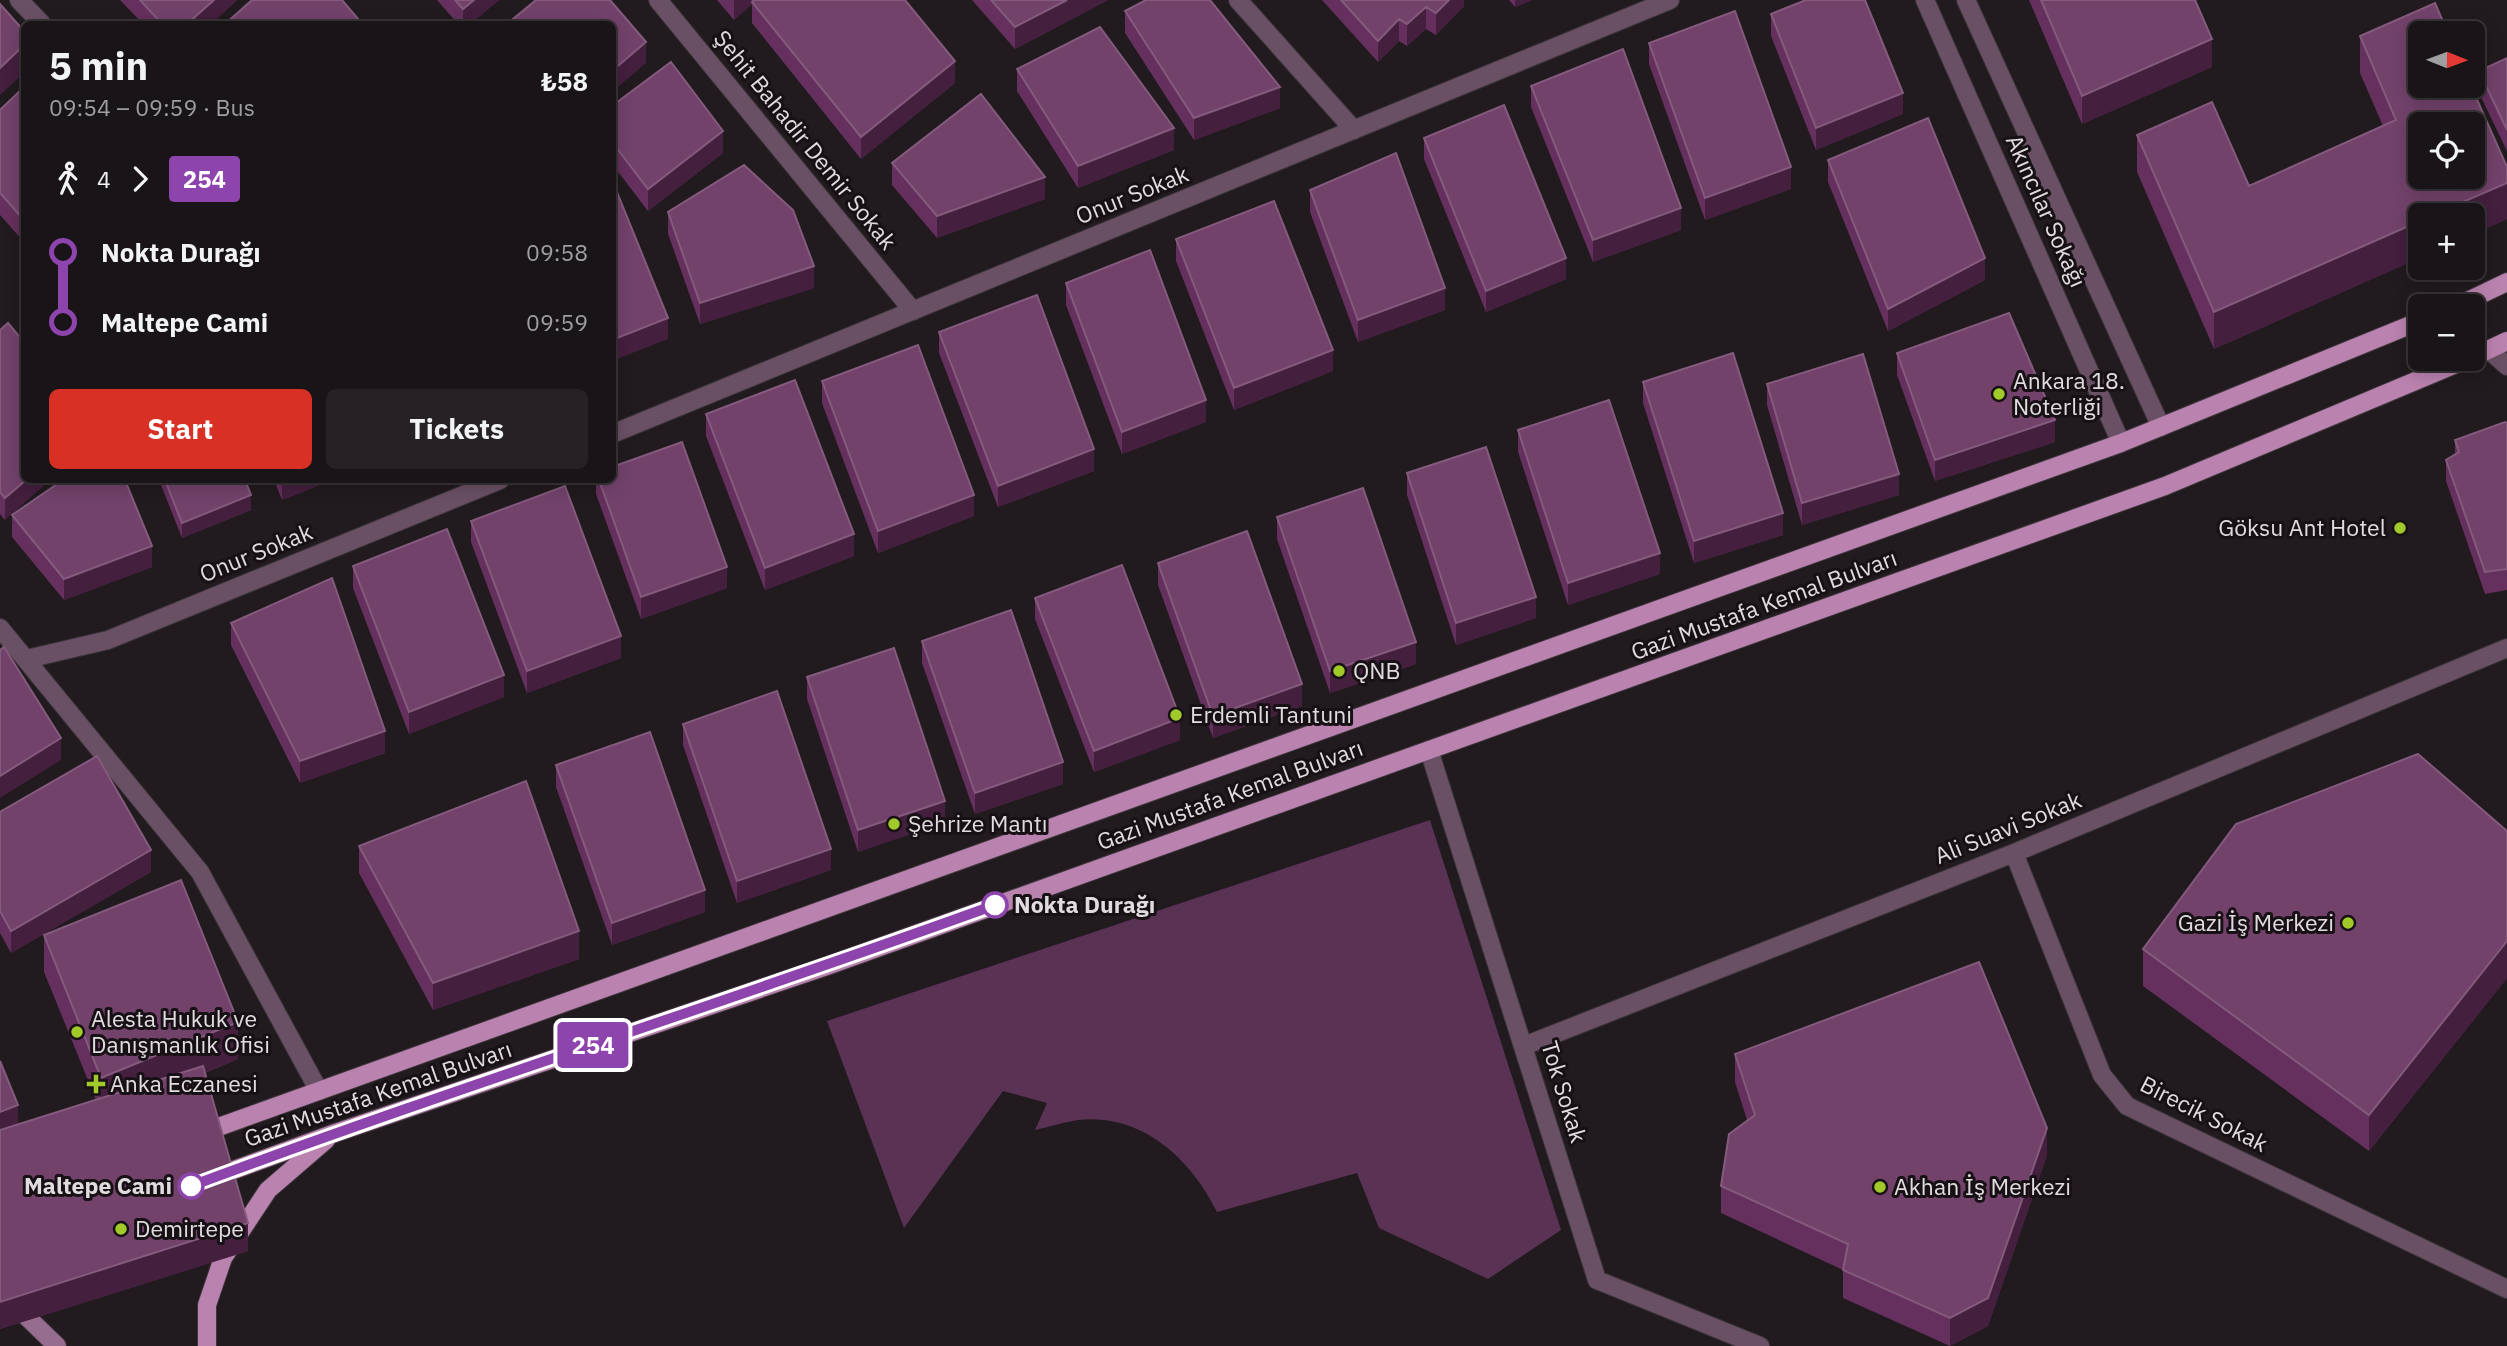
<!DOCTYPE html>
<html lang="en">
<head>
<meta charset="utf-8">
<style>
	:root { --surface:#191417; --page:#262124; --text:#f1f3f6; --muted:#9f9ea1; --line:#373336; --accent:#d93025 }
	body { margin:0; font-family:"IBM Plex Sans",sans-serif; background:var(--page); color:var(--text); height:100vh; display:flex; flex-direction:column; font-size:26px; white-space:nowrap }
	* { box-sizing:border-box; margin:0 }
	p { font-size:23px; color:var(--muted) }
	.icon { flex:none; width:38px; height:38px; fill:none; stroke:currentColor; stroke-width:2; stroke-linecap:round; stroke-linejoin:round }
	.map { position:relative; flex:1; overflow:hidden }
	.details { position:absolute; left:21px; top:21px; width:595px; height:462px; display:flex; flex-direction:column; background:var(--surface); border-radius:10px; box-shadow:0 4px 18px #0003,0 0 0 2px var(--line) }
	.details>* { flex:none }
	.badge { padding:0 14px; border-radius:5px; font-size:24px; line-height:46px }
	.needle { width:46px; rotate:91deg }
	.tools { position:absolute; left:2408px; top:21px; display:grid; gap:14px }
	.tools a { display:grid; place-items:center; width:77px; height:77px; border-radius:10px; background:var(--surface); box-shadow:0 4px 18px #0003,0 0 0 2px var(--line); font-size:35px }
	.map>.badge { position:absolute; translate:-50% -50%; box-shadow:0 0 0 4px #fff }
	.legs { display:flex; align-items:center; gap:10px; height:77px; padding:0 28px; font-size:23px }
	.legs p { margin-inline-start:auto }
	.headline { display:flex; align-items:center; justify-content:space-between; height:119px; padding:0 28px }
	h1 { font-size:38px; font-weight:800; line-height:52px }
	.primary-button { display:flex; gap:14px; margin-top:auto; padding:14px 28px }
	.primary-button a { flex:1; height:80px; border-radius:10px; background:var(--accent); color:#fff; font-size:28px; font-weight:800; line-height:80px; text-align:center }
	.primary-button a+a { background:var(--page); color:var(--text) }
	ul { padding:0 28px; list-style:none }
	li { display:flex; align-items:center; gap:24px; height:70px; font-size:26px }
	li i { display:grid; place-items:center; width:10px; height:100%; margin:0 9px; background:currentColor }
	li i::after { content:''; width:18px; height:18px; margin:-9px; border:5px solid; border-radius:50%; background:var(--surface) }
	li p { margin-inline-start:auto }
	li:first-child i { background:linear-gradient(#0000 50%,currentColor 0) }
	li:last-child i { background:linear-gradient(currentColor 50%,#0000 0) }
	.map>svg:first-child { display:block }
	.green { fill:#5a3253 }
	.lines { fill:none; stroke-linecap:round; stroke-linejoin:round }
	.minor-casing { stroke:#3c353a; stroke-width:20 }
	.secondary-casing { stroke:#3c353a; stroke-width:20 }
	.primary-casing { stroke:#3c353a; stroke-width:20 }
	.minor { stroke:#6a5065; stroke-width:18 }
	.secondary { stroke:#976d8f; stroke-width:18 }
	.primary { stroke:#ba83af; stroke-width:18 }
	.wall { fill:#65305d }
	.shaded-wall { fill:#441f3e }
	.building { fill:#72426b; stroke:#845a7d; stroke-width:2; fill-rule:evenodd }
	.line-1-casing { stroke:#fff; stroke-width:16 }
	.line-1 { stroke:#8e44ad; stroke-width:10 }
	.poi-dot { fill:#a1c92a; stroke:#171116; stroke-width:2.5 }
	.stop-1-dot { fill:#fff; stroke:#8e44ad; stroke-width:3.5 }
	.labels { text-anchor:middle; stroke-width:6; stroke-linejoin:round; paint-order:stroke }
	.street-label { font-size:23px; fill:#e0dbdf; stroke:#171116 }
	.poi-label { font-size:23px; fill:#e0dbdf; stroke:#171116; text-anchor:start }
	.stop-label { font-size:23px; font-weight:bold; fill:#e0dbdf; stroke:#171116; text-anchor:start }
</style>
</head>
<body>
<div class="map">
<svg width="2507" height="1346" viewBox="0 0 2507 1346">
	<rect width="100%" height="100%" fill="#211a1f"/>
	<path class="green" d="M1430 820 1561 1230 1488 1279 1379 1228 1357 1173 1217 1212C1191 1159 1142 1113 1078 1120 1064 1122 1049 1127 1035 1130L1047 1103 1003 1091 904 1228 827 1021Z"/>
	<g class="lines">
		<g class="minor-casing">
			<path id="minor" d="M19 0 42 24
				M658 0 913 311
				M1238 0 1354 130
				M1925 0 2121 443
				M1966 0 2161 427
				M2489 350 2507 366
				M612 434 1670 0
				M0 628 200 872 319 1091
				M27 659 108 640 500 480
				M1429 750 1597 1280 1760 1346
				M2014 853 2102 1075 2127 1106 2507 1289
				M1524 1046 2014 853 2507 648"/>
		</g>
		<g class="secondary-casing">
			<path id="secondary" d="M0 1291 57 1346"/>
		</g>
		<g class="primary-casing">
			<path id="primary" d="M2457 306 2507 282
				M2473 357 2507 341
				M199 1134 2121 443 2420 321
				M212 1178 335 1133 827 966 2165 486 2468 359
				M207 1346V1305L223 1258 268 1190 326 1140"/>
		</g>
		<use href="#minor" class="minor"/>
		<use href="#secondary" class="secondary"/>
		<use href="#primary" class="primary"/>
	</g>
	<path class="wall" d="M120 0H237L211 24H143Z
		M437 0H499L470 24H458Z
		M717 0H905L955 83 861 159 752 23V4L734 20Z
		M972 0H1108L1015 49Z
		M1322 0H1464V6L1436 35 1426 29 1407 46 1399 41 1378 62Z
		M1509 0H1532L1515 7Z
		M2029 0H2195L2212 67 2082 124Z
		M1125 11 1280 108 1194 140 1125 33Z
		M1771 14 1903 114 1816 150 1771 36Z
		M2360 36 2507 167V219L2214 349 2137 172V135L2249 186 2383 126 2360 73Z
		M1649 43 1791 189 1705 220 1649 64Z
		M2507 58V151L2479 93V71Z
		M1017 69 1174 150 1078 188 1017 91Z
		M1531 86 1681 230 1593 262 1531 107Z
		M24 87V242L0 215V110Z
		M612 106 723 153 648 211 612 164Z
		M1424 138 1566 279 1486 312 1424 159Z
		M1828 160 1985 280 1888 331 1828 182Z
		M892 163 1045 199 937 238 892 185Z
		M1310 190 1445 310 1358 342 1310 212Z
		M668 212 814 288 700 324 668 234Z
		M1176 239 1333 371 1234 410 1176 261Z
		M1066 283 1206 422 1122 454 1066 305Z
		M8 323 5 520 0 514V330Z
		M939 332 1094 471 998 507 939 353Z
		M1897 353 2055 442 1935 481 1897 375Z
		M822 381 974 516 878 553 822 403Z
		M1643 382 1783 535 1694 563 1643 403Z
		M1767 384 1899 495 1802 525 1767 405Z
		M706 414 854 556 765 590 706 436Z
		M2507 423V590L2485 594 2446 481V460L2455 454V440Z
		M1518 430 1660 574 1568 605 1518 452Z
		M1407 473 1536 618 1456 645 1407 495Z
		M159 480H245L251 510 182 538Z
		M274 480H332L282 500Z
		M596 480H612L727 588 641 619 596 494Z
		M12 515 152 567 64 600 12 537Z
		M1277 517 1416 664 1330 693 1277 539Z
		M471 521 621 658 527 693 471 542Z
		M1158 563 1302 706 1213 738 1158 585Z
		M353 566 504 697 409 734 353 588Z
		M1035 598 1180 740 1094 772 1035 619Z
		M231 623 385 753 300 783 231 645Z
		M922 641 1063 784 975 814 922 663Z
		M807 677 945 822 858 852 807 699Z
		M683 724 831 870 737 903 683 745Z
		M556 765 705 912 612 945 556 787Z
		M0 812 151 872 11 953 0 933Z
		M2507 831V978L2369 1151 2143 986V949Z
		M359 846 579 959 433 1010 359 873Z
		M44 935 238 1059 205 1073 248 1251 0 1329 18 1125 96 1100 44 972Z
		M1735 1054 2047 1155 1988 1326 1950 1346 1843 1298V1270L1721 1213V1186L1747 1120 1735 1082Z"/>
	<path class="shaded-wall" d="M214 0H237L211 24H187Z
		M474 0H499L470 24H463V9Z
		M734 0H757L752 2V4L734 20Z
		M1067 0H1108L1015 49V27Z
		M1449 0H1464V6L1436 35V13Z
		M1515 0H1532L1515 7Z
		M1426 7V29L1407 46V24Z
		M1399 19V41L1378 62V41Z
		M2212 39V67L2082 124V96Z
		M646 42V63L612 92V71Z
		M24 45V73L0 95V68Z
		M955 61V83L861 159V137Z
		M1280 87V108L1194 140V118Z
		M1903 93V114L1816 150V128Z
		M1174 128V150L1078 188V166Z
		M723 131V153L648 211V189Z
		M1791 167V189L1705 220V198Z
		M1045 177V199L937 238V216Z
		M2507 183V219L2473 235V215H2433Z
		M1681 208V230L1593 262V240Z
		M2420 221V258L2214 349V312Z
		M1566 258V279L1486 312V291Z
		M1985 258V280L1888 331V309Z
		M814 266V288L700 324V303Z
		M1445 288V310L1358 342V320Z
		M668 318V339L612 361V340Z
		M1333 350V371L1234 410V388Z
		M1206 400V422L1122 454V432Z
		M2055 420V442L1935 481V460Z
		M1094 449V471L998 507V486Z
		M1899 474V495L1802 525V503Z
		M26 480H50L5 520V498Z
		M282 480H332L282 500Z
		M251 495V510L182 538V523Z
		M974 495V516L878 553V531Z
		M1783 513V535L1694 563V541Z
		M854 534V556L765 590V568Z
		M152 546V567L64 600V579Z
		M1660 553V574L1568 605V583Z
		M727 567V588L641 619V597Z
		M1536 597V618L1456 645V623Z
		M621 636V658L527 693V671Z
		M1416 642V664L1330 693V671Z
		M504 675V697L409 734V712Z
		M1302 684V706L1213 738V716Z
		M1180 718V740L1094 772V751Z
		M385 731V753L300 783V761Z
		M61 738V760L0 798V776Z
		M1063 762V784L975 814V793Z
		M945 801V822L858 852V830Z
		M831 849V870L737 903V881Z
		M151 850V872L11 953V931Z
		M705 890V912L612 945V923Z
		M579 931V959L433 1010V983Z
		M2507 941V978L2369 1151V1115Z
		M238 1022V1059L101 1115V1078Z
		M18 1105V1142L0 1149V1112Z
		M2047 1128V1155L1988 1326 1950 1346V1318Z
		M248 1223V1251L0 1329V1302Z"/>
	<path class="building" d="M140 0H214L187 24H162Z
		M252 0H342L359 20 355 24H225Z
		M455 0H474L463 9Z
		M536 0H610L646 42 612 71V24H507Z
		M754 0H905L955 61 861 137 752 2Z
		M991 0H1067L1015 27Z
		M1146 0H1210L1280 87 1194 118 1125 11Z
		M1341 0H1449L1436 13 1426 7 1407 24 1399 19 1378 41Z
		M1806 0H1865L1903 93 1816 128 1771 14Z
		M2041 0H2195L2212 39 2082 96Z
		M2435 3 2448 33H2420V86H2471L2507 167V183L2433 215H2420V221L2214 312 2137 135 2212 102 2249 186 2396 120 2360 36ZM2420 124H2473V177H2420Z
		M0 4 24 31V45L0 68Z
		M1735 11 1791 167 1705 198 1649 43Z
		M1100 27 1174 128 1078 166 1017 69Z
		M1623 49 1681 208 1593 240 1531 86Z
		M2507 58V130L2479 71Z
		M671 62 723 131 648 189 612 142V106Z
		M24 87V220L0 193V110Z
		M981 94 1045 177 937 216 892 163Z
		M1504 105 1566 258 1486 291 1424 138Z
		M1928 118 1985 258 1888 309 1828 160Z
		M1396 153 1445 288 1358 320 1310 190Z
		M744 165 793 210 814 266 700 303 668 212Z
		M612 190 617 192 668 318 612 340Z
		M1274 201 1333 350 1234 388 1176 239Z
		M1150 250 1206 400 1122 432 1066 283Z
		M1037 295 1094 449 998 486 939 332Z
		M2009 313 2055 420 1935 460 1897 353Z
		M8 323 24 342V480H26L5 498 0 492V330Z
		M918 345 974 495 878 531 822 381Z
		M1733 353 1783 513 1694 541 1643 382Z
		M1863 354 1899 474 1802 503 1767 384Z
		M795 380 854 534 765 568 706 414Z
		M1609 400 1660 553 1568 583 1518 430Z
		M2505 422 2507 423V569L2485 572 2446 460 2459 452 2455 440Z
		M682 442 727 567 641 597 599 480H612V467Z
		M1486 447 1536 597 1456 623 1407 473Z
		M63 480H125L152 546 64 579 12 515Z
		M165 480H245L251 495 182 523Z
		M565 486 621 636 527 671 471 521Z
		M1363 488 1416 642 1330 671 1277 517Z
		M447 529 504 675 409 712 353 566Z
		M1247 531 1302 684 1213 716 1158 563Z
		M1122 565 1180 718 1094 751 1035 598Z
		M332 578 385 731 300 761 231 623Z
		M1011 610 1063 762 975 793 922 641Z
		M4 647 61 738 0 776V650Z
		M894 648 945 801 858 830 807 677Z
		M777 691 831 849 737 881 683 724Z
		M650 732 705 890 612 923 556 765Z
		M2418 754 2507 831V941L2369 1115 2143 949 2236 824Z
		M97 756 151 850 11 931 0 911V812Z
		M526 781 579 931 433 983 359 846Z
		M181 880 238 1022 101 1078 44 935Z
		M1979 962 2047 1128 1988 1298 1950 1318 1843 1270 1848 1244 1721 1186 1729 1134 1755 1115 1735 1054Z
		M0 1061 18 1105 0 1112Z
		M203 1066 248 1223 0 1302V1130Z"/>
	<g class="lines">
		<g class="line-1-casing">
			<path id="line-1" d="M191 1186C457 1087 728 1002 995 905"/>
		</g>
		<use href="#line-1" class="line-1"/>
	</g>
	<g class="poi-dot">
		<circle cx="1999" cy="394" r="7"/>
		<circle cx="2400" cy="528" r="7"/>
		<circle cx="1339" cy="671" r="7"/>
		<circle cx="1176" cy="715" r="7"/>
		<circle cx="894" cy="824" r="7"/>
		<circle cx="2348" cy="923" r="7"/>
		<circle cx="77" cy="1032" r="7"/>
		<path d="M92.5 1073.5h7v7h7v7h-7v7h-7v-7h-7v-7h7z"/>
		<circle cx="1880" cy="1187" r="7"/>
		<circle cx="121" cy="1229" r="7"/>
	</g>
	<g class="stop-1-dot">
		<circle cx="995" cy="905" r="12"/>
		<circle cx="191" cy="1186" r="12"/>
	</g>
	<g class="labels">
		<g class="street-label">
			<text transform="translate(805 140) rotate(51)" y="8">Şehit Bahadir Demir Sokak</text>
			<text transform="translate(1132 195) rotate(-22)" y="8">Onur Sokak</text>
			<text transform="translate(2046 211) rotate(66)" y="8">Akıncılar Sokağı</text>
			<text transform="translate(256 553) rotate(-22)" y="8">Onur Sokak</text>
			<text transform="translate(1764 605) rotate(-20)" y="8">Gazi Mustafa Kemal Bulvarı</text>
			<text transform="translate(1230 795) rotate(-20)" y="8">Gazi Mustafa Kemal Bulvarı</text>
			<text transform="translate(2008 828) rotate(-22)" y="8">Ali Suavi Sokak</text>
			<text transform="translate(1564 1092) rotate(73)" y="8">Tok Sokak</text>
			<text transform="translate(378 1094) rotate(-19)" y="8">Gazi Mustafa Kemal Bulvarı</text>
			<text transform="translate(2204 1114) rotate(27)" y="8">Birecik Sokak</text>
		</g>
		<g class="poi-label">
			<text x="2013" y="389">Ankara 18.<tspan x="2013" dy="26">Noterliği</tspan></text>
			<text x="2386" y="536" text-anchor="end">Göksu Ant Hotel</text>
			<text x="1353" y="679">QNB</text>
			<text x="1190" y="723">Erdemli Tantuni</text>
			<text x="908" y="832">Şehrize Mantı</text>
			<text x="2334" y="931" text-anchor="end">Gazi İş Merkezi</text>
			<text x="91" y="1027">Alesta Hukuk ve<tspan x="91" dy="26">Danışmanlık Ofisi</tspan></text>
			<text x="110" y="1092">Anka Eczanesi</text>
			<text x="1894" y="1195">Akhan İş Merkezi</text>
			<text x="135" y="1237">Demirtepe</text>
		</g>
		<g class="stop-label">
			<text x="1014" y="913">Nokta Durağı</text>
			<text x="172" y="1194" text-anchor="end">Maltepe Cami</text>
		</g>
	</g>
</svg>
<div class="tools">
<a><svg class="needle" viewBox="-14 -14 28 28"><path d="M0-13l5 13h-10z" fill="#e53935"/><path d="M0 13l5-13h-10z" fill="#9f9ea1"/></svg></a>
<a><svg class="icon" aria-label="locate" viewBox="0 0 24 24"><circle cx="12" cy="12" r="6"/><path d="M12 2v4M12 18v4M2 12h4M18 12h4"/></svg></a>
<a>+</a>
<a>−</a>
</div>
<b class="badge" style="left:593px;top:1045px;background:#8e44ad;color:#fff">254</b>
<section class="details">
<div class="headline"><div><h1>5 min</h1><p>09:54 – 09:59 · Bus</p></div><b>₺58</b></div>
<div class="legs"><svg class="icon" aria-label="walk" viewBox="0 0 24 24"><circle cx="13" cy="4" r="2"/><path d="M13 8l-2 6 4 7M11 14l-3 7M7 12l3-4h3l4 4"/></svg>4<svg class="icon" aria-label="forward" viewBox="0 0 24 24"><path d="M9 5l7 7-7 7"/></svg><b class="badge" style="background:#8e44ad;color:#fff">254</b></div>
<ul>
<li><i style="color:#8e44ad"></i><b>Nokta Durağı</b><p>09:58</p></li>
<li><i style="color:#8e44ad"></i><b>Maltepe Cami</b><p>09:59</p></li>
</ul>
<div class="primary-button"><a>Start</a><a>Tickets</a></div>
</section>
</div>
</body>
</html>
